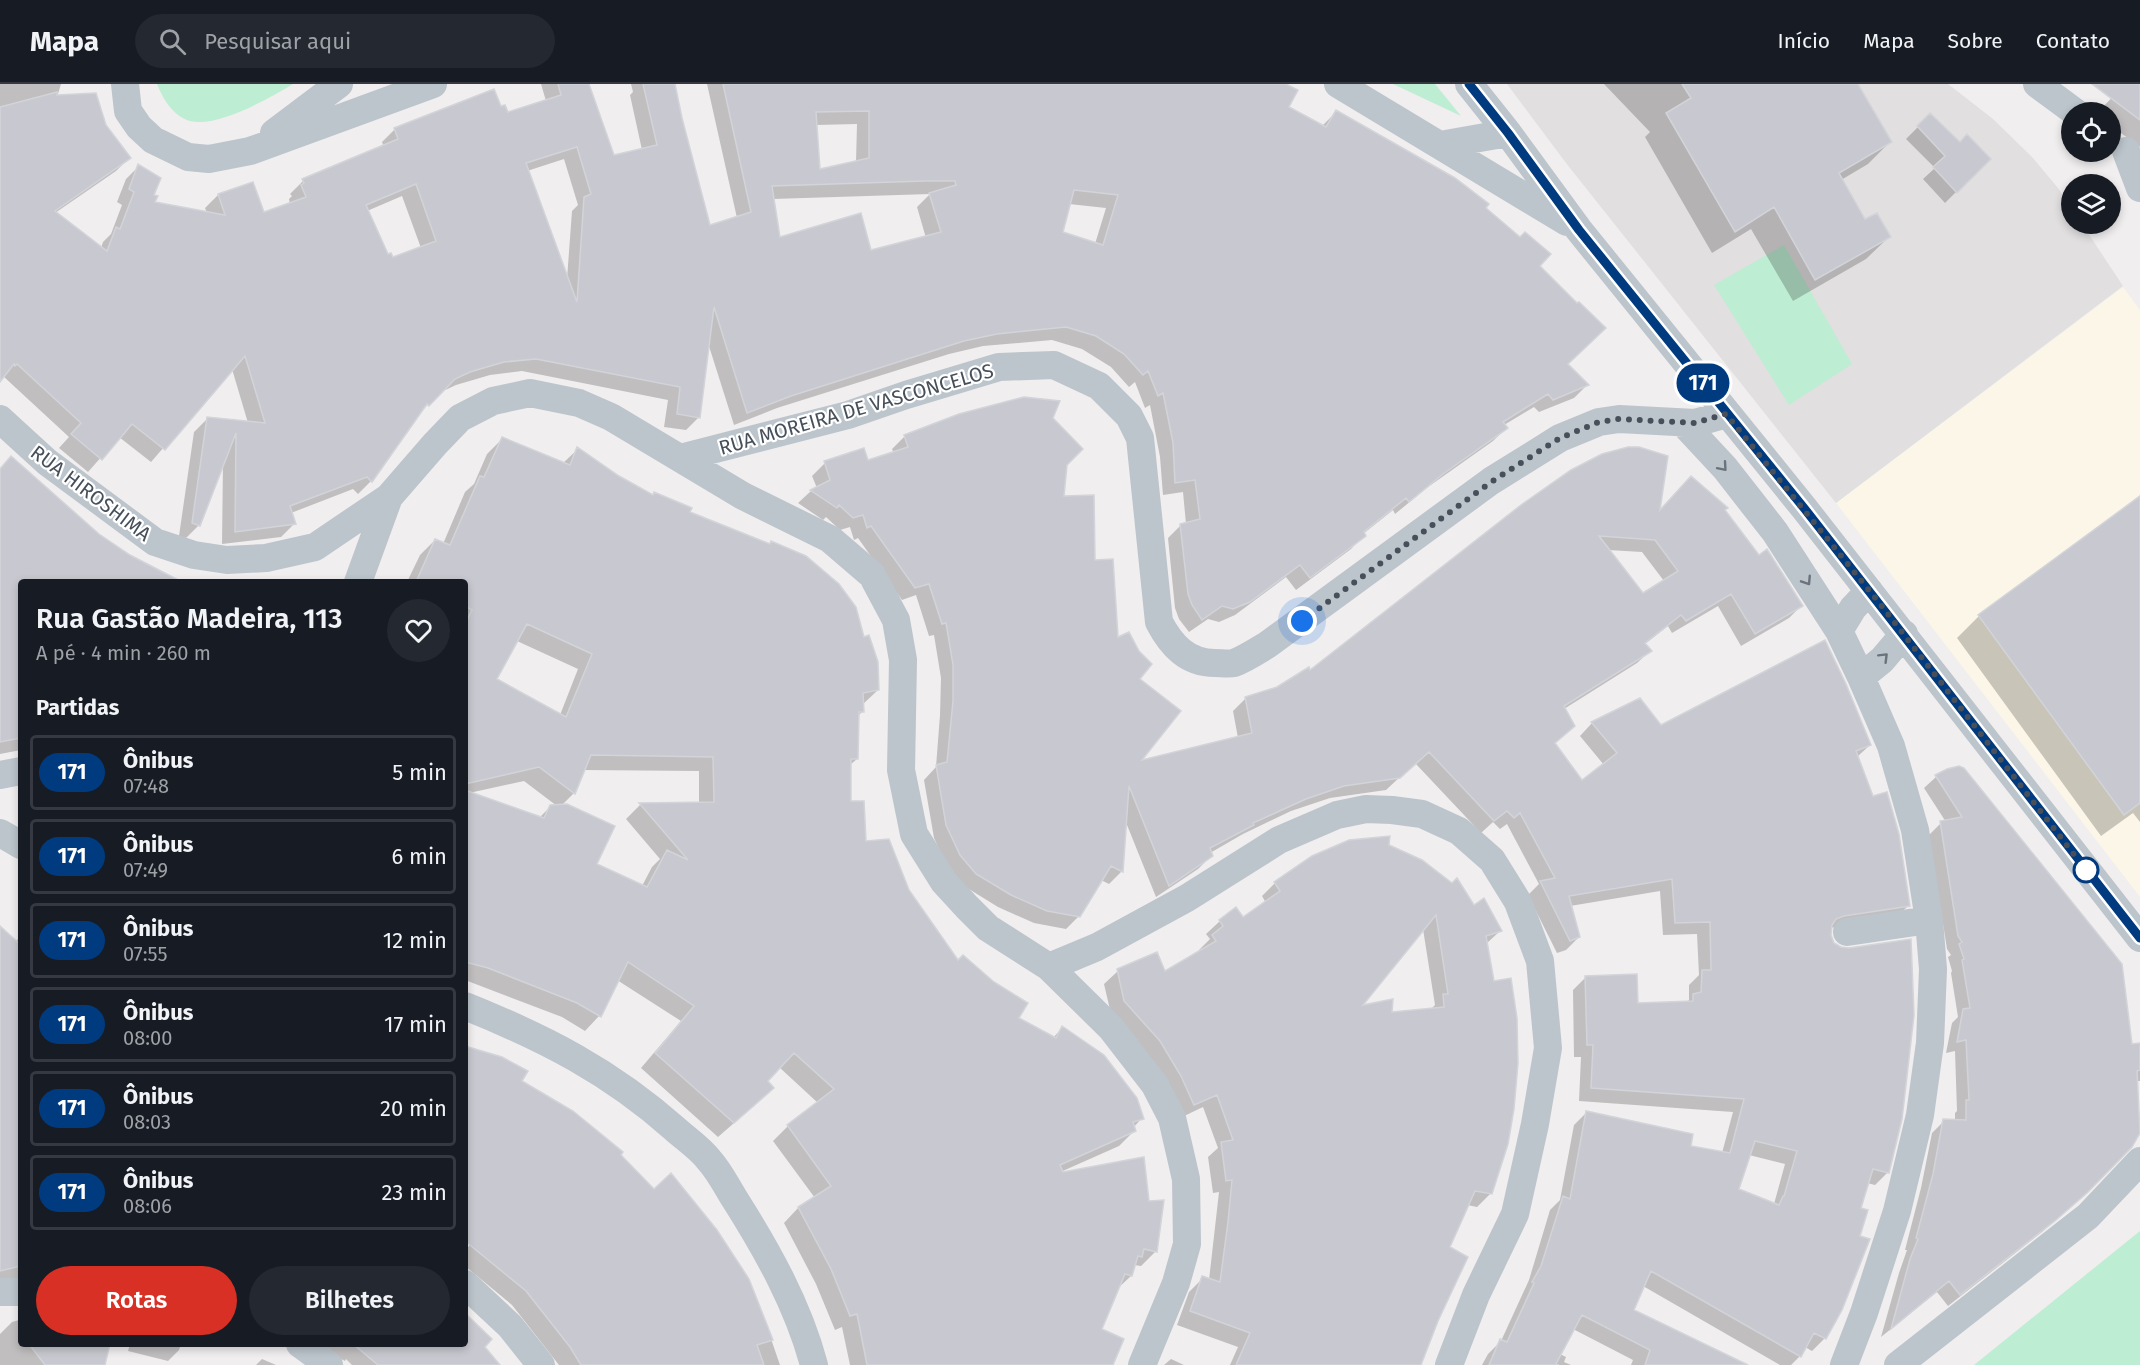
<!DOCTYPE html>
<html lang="pt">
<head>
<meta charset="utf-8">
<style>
	:root { --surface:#171b24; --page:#242831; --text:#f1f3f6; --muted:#9ea1a6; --line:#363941; --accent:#d93025 }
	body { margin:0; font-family:"Fira Sans",sans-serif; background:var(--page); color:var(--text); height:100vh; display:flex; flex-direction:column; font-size:22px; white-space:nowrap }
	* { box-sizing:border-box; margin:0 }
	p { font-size:20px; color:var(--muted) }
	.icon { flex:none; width:33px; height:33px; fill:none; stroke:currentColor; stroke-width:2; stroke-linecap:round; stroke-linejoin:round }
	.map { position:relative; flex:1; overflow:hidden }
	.sheet { position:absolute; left:18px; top:495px; width:450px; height:768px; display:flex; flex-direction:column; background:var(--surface); border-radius:6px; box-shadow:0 3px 9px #0003 }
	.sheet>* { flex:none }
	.badge { padding:0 12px; border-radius:20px; font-size:21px; line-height:39px }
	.controls { position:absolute; left:2061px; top:18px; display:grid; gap:12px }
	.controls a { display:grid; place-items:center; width:60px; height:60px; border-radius:50%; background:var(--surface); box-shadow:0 3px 9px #0003; font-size:30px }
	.you { position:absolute; width:30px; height:30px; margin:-15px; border:4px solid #fff; border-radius:50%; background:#1a73e8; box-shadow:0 0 0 9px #1a73e833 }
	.map>.badge { position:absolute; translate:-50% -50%; box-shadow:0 0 0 3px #fff }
	h2 { padding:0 18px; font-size:22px; line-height:54px }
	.round { display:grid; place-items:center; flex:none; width:63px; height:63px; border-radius:32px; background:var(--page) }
	.summary { display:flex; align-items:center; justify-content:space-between; height:102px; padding:0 18px }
	h1 { font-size:28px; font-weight:600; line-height:45px }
	.cta { display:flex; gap:12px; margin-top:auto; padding:12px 18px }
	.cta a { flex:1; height:69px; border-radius:36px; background:var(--accent); color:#fff; font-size:24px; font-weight:600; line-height:69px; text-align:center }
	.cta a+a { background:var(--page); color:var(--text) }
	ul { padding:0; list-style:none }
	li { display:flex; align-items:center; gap:18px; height:75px; margin:0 12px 9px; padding:0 6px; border:3px solid var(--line); border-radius:6px }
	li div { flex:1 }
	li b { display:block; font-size:22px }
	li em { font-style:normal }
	li .badge { min-width:66px; font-weight:700; text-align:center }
	header { display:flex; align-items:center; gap:36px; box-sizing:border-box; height:84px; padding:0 30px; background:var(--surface); border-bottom:2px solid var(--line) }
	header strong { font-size:28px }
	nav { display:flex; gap:33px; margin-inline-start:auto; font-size:21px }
	.search { width:420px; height:54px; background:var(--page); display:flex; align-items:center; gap:15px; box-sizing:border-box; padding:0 21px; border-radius:33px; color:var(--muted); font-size:22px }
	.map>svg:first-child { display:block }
	.commercial { fill:#fbf6e7 }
	.education { fill:#e1dfdf }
	.green { fill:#bdedd2 }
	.shadow { fill:#0003; fill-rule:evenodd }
	.building { fill:#c8c9d0; stroke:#d2d4d9; stroke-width:1.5; fill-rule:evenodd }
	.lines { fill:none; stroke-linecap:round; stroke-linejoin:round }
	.minor { stroke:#bcc4cc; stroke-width:28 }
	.oneway { stroke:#6a737c }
	.line-casing { stroke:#fff; stroke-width:14 }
	.line { stroke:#003b80; stroke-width:9 }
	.walk { stroke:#47505a; stroke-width:6; stroke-dasharray:0 10.8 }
	.stop-dot { fill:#fff; stroke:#003b80; stroke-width:3 }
	.labels { text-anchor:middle; stroke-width:4.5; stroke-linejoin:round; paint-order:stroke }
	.street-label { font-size:20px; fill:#47505a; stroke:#fff }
</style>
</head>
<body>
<header>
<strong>Mapa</strong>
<div class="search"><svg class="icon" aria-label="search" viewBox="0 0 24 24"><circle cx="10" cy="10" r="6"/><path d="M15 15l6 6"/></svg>Pesquisar aqui</div>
<nav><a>Início</a><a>Mapa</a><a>Sobre</a><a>Contato</a></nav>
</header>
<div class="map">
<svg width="2140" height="1281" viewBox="0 0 2140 1281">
	<rect width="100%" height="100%" fill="#f0eeee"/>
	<path class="commercial" d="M2123 203 2140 226V813L1836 419Z"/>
	<path class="education" d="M1507 0H1948L1993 35 2032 73 2058 104 2071 124 2072 140H2082L2123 202 1836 419 1566 79Z"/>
	<path class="green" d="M157 0H293C270 14 217 44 190 37 173 32 163 15 157 0Z
		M1393 0H1435L1461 32Z
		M1784 161 1852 280 1789 321 1714 201Z
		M2140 1147V1281H1974Z"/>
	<path class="shadow" d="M0 0H61L57 13 105 42 129 74 116 87 55 129 101 164 103 158 111 150 122 121 117 118 126 95 139 82 152 111 153 120 207 129 205 124 218 111 252 100 264 129 290 120 289 115 292 112 290 110 303 97 384 63 382 58 395 45 500 24 507 30 546 17 541 0H588L613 73 642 66 630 11 633 8 631 0H673L709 142 737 134 707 0H1283L1287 24 1322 42 1336 28 1484 125 1538 182 1566 281 1587 301 1574 314 1539 328 1534 323 1504 341 1506 344 1493 357 1428 403 1395 430 1393 426 1363 450 1364 451 1351 465 1296 506 1286 493 1235 531 1219 538 1208 535 1189 548 1179 535 1175 524 1168 454 1181 441 1186 440 1183 408 1163 411 1160 373 1150 321 1145 324 1135 298 1129 303 1111 283 1082 265 1052 256 983 262 949 270 777 324 734 341 708 259 699 333 686 346 664 343 668 316 522 287 490 291 456 301 441 308 417 331 371 397 358 410 353 405 291 429 294 440 281 453 222 460 223 379 199 441 186 454 179 452 194 348 207 335 248 339 232 285 151 378 119 353 88 388 59 364 69 353 3 292 0 293ZM857 40 856 78 819 87 816 41ZM564 75 578 121 572 127 567 195 527 87ZM930 110 917 123 926 154 870 168 779 155 773 115ZM402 112 421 164 392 175 387 172 367 127ZM1069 120 1106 124 1095 160 1061 149Z
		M1604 0H1856L1890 58 1868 80 1841 96 1865 137 1889 153 1866 175 1793 217 1751 145 1712 169 1645 53 1650 48Z
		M2125 0H2140V63L2110 41V28H2098Z
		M1930 31 1959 60 1989 75 1945 119 1923 95 1935 84 1906 55Z
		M1051 334 1065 381 1062 414 1094 477 1116 555 1137 595 1138 679 1238 654 1233 627 1246 614 1277 604 1310 588 1522 422 1658 429 1723 426 1758 473 1801 522 1789 534 1741 562 1718 522 1672 549 1668 542 1645 560 1650 567 1637 579 1564 625 1573 642 1554 660 1582 699 1604 681 1580 652 1592 639 1870 661 1857 673 1908 822 1895 834 1830 844 1829 850 1888 1088 1875 1101 1867 1099 1825 1254 1812 1267 1805 1263 1800 1272 1791 1281H1780L1643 1202 1632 1227 1745 1281H1631L1633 1276 1573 1245 1560 1270 1566 1273 1564 1278 1571 1281H1482L1488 1270 1501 1257 1529 1196 1550 1126 1560 1116 1574 1041 1586 1029 1689 1063 1722 1069 1733 1028 1579 1017 1581 973H1574L1573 906 1586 893 1637 921 1686 919 1689 916V901L1699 891 1697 850 1663 851 1660 807 1570 822 1579 853 1566 866 1557 869 1528 811 1539 800 1507 740 1500 745 1493 738 1481 749 1415 679 1386 706 1330 714 1291 727 1243 750 1210 769 1211 772 1198 785 1156 813 1125 736 1121 788 1109 800 1101 796 1079 832 1066 845 1034 839 998 823 964 802 948 784 934 754 924 696 936 683 940 631 941 594 934 551 929 552 916 511 902 516 858 454 854 456 850 443 840 446 826 433 823 436 798 419 811 407 817 404 812 392 825 379 868 378 894 369 892 365 905 352ZM1608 466 1642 468 1664 497 1643 511ZM1749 1071 1785 1080 1774 1120 1737 1106Z
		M502 355 562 380 578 365 618 393 653 412 688 429 769 461 771 459 878 606 862 621 863 627 857 633V675L850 681V719L865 758 908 807 958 878 1017 934 1053 954 1062 944 1142 1034 1133 1044 1134 1047 1119 1062 1056 1090 1156 1167 1141 1182 1134 1181 1131 1192 1116 1206 1100 1246 1112 1281H850L842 1243 835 1246 816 1200 784 1139 798 1124 815 1114 773 1057 788 1042 818 1019 779 983 766 997 757 1019 718 1053 641 984 681 937 617 896 599 932 585 947 562 933 465 896V498H407L420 471 435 456 443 460 465 408 474 400 487 370ZM517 557 578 585 560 631 495 595ZM583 686 699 687V720L640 721 626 735 660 775 652 783 642 802 595 781 561 722 574 709ZM524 697 557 722H551L539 734 469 709Z
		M0 385 157 492 187 498H21V666L0 670Z
		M2140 414V738L2133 729 2101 752 1957 554 1979 532Z
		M1936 693 2131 961 2140 960V997H2136L2074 1119 2042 1148 1948 1222 1937 1208 1881 1253 1899 1189 1907 1166H1905L1921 1104 1932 1049 1944 1037H1955V1029L1957 1027 1955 967 1946 969 1952 939 1958 933 1951 889 1952 887 1948 873 1951 871 1947 865 1929 751 1941 739 1946 738 1924 704Z
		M1387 762 1473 823 1500 847 1486 860 1491 1109 1477 1123 1467 1121 1448 1164 1437 1236 1419 1281H1230L1238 1263 1177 1241 1189 1208 1203 1194 1209 1196 1219 1108 1213 1109 1208 1073 1218 1064 1203 1023 1180 1034 1111 930 1104 900 1118 887 1165 890 1201 868 1199 866 1210 855 1206 850 1220 837 1243 835 1266 819 1262 812 1275 799ZM1423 845 1435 921 1430 926 1390 930 1359 923Z
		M0 844 15 858 21 852V1198L0 1196Z
		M465 964 520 998 619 1071 770 1252 780 1281H559L512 1221 465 1182V1167L472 1158 465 1154Z
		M465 1231 483 1263 498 1281H352L346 1275 345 1277 313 1260H465Z
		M19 1236 21 1237V1260H109L104 1281H0V1250L12 1238Z
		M130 1260H181L179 1266 168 1277 128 1267Z
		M262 1275 276 1281H256Z
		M1171 1275 1184 1281H1164Z"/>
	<path class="building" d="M558 0H589L614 71 657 61 643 0H675L682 34 710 141 751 128 723 0H1286L1298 6 1289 23 1326 43 1336 26 1455 94 1489 120 1486 124 1520 153 1525 148 1551 170 1540 182 1577 219 1579 218 1606 244 1568 280 1589 301 1553 316 1548 310 1503 338 1508 344 1443 390 1409 418 1406 414 1364 448 1366 452 1310 494 1300 481 1250 518 1233 525 1222 522 1202 536 1192 521 1188 510 1180 440 1200 435 1195 396 1175 399 1173 359 1163 309 1158 312 1148 287 1143 291 1124 270 1096 252 1066 243 997 250 964 257 791 312 747 329 714 223 700 334 677 330 680 303 536 275 504 278 470 288 455 295 429 322 427 320 372 398 367 393 290 422 296 440 235 448 236 349 200 442 192 439 207 333 265 339 245 272 165 366 132 340 102 376 71 350 81 339 17 280 15 282 14 280 0 298V23L57 8V11L96 9 106 41 131 74 55 127 107 167 116 143 120 145 134 108 129 105 138 80 161 94 154 111 158 112 155 118 225 131 218 110 253 98 264 128 306 113 301 101 304 99 302 95 398 55 394 44 494 5 501 22 505 21 508 28 561 11ZM869 27V74L820 85 816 28ZM577 63 591 110 584 113 577 218 526 79ZM925 97H955L956 101 929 109 941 148 871 166 861 129 780 153 772 102ZM416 100 436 157 393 173 391 169 388 170 366 121ZM1074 106 1118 111 1103 161 1063 148Z
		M1682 0H1858L1892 58 1839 89 1865 135 1877 129 1891 153 1815 196 1774 123 1735 148 1666 29 1691 14Z
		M2092 0H2140V36Z
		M1930 29 1960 58 1967 50 1991 75 1957 109 1933 83 1945 72 1917 42Z
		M1024 313 1060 317 1053 334 1083 365 1067 381 1064 412 1094 411 1095 476 1113 475 1118 553 1129 548 1139 567 1152 580 1140 595 1181 627 1142 676 1252 649 1245 613 1277 603 1309 583 1310 586 1521 421 1571 386 1602 370 1628 363H1639L1668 372 1660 426 1691 392 1728 424 1725 426 1759 471 1767 465 1803 522 1755 550 1731 510 1686 537 1681 531 1645 559 1652 567 1564 622 1575 642 1555 659 1582 696 1617 669 1591 638 1640 614 1661 641 1825 556 1846 600 1871 661 1856 667 1873 712 1887 708 1899 750 1910 822 1844 832 1836 835 1832 841 1831 851 1834 859 1841 863 1849 864 1911 855 1914 931 1902 1035 1889 1089 1873 1085 1861 1124 1868 1126 1860 1152 1870 1155 1842 1226 1826 1255 1814 1249 1801 1273 1651 1187 1634 1226 1748 1281H1645L1650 1266 1582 1231 1556 1280 1559 1281H1489L1500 1255 1507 1258 1534 1199 1532 1198 1541 1182 1563 1112 1570 1115 1586 1027 1693 1050 1691 1062 1730 1069 1744 1015 1591 1004 1593 961H1587L1585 892 1637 890 1638 919 1693 917V910L1701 908 1702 886H1711L1710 838 1675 839 1672 795 1569 812 1580 853 1570 857 1540 797 1555 794 1520 729 1514 734 1507 727 1494 737 1429 668 1400 694 1344 702 1306 715 1253 739 1254 741 1210 764 1213 772 1169 802 1129 702 1123 788 1111 782 1080 833 1047 827 1011 811 976 790 960 771 946 741 936 681 947 678 953 617V581L946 539 942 540 929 500 915 504 871 442 867 444 863 431 853 434 839 421 837 424 810 406 830 396 824 377 864 364 868 376 908 363 904 351 959 330ZM1599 452 1655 456 1678 487 1643 509ZM1755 1057 1797 1067 1784 1112H1783L1779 1121 1739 1105Z
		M502 353 570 381 577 363 619 392 653 411 654 408 692 424 690 428 770 460 771 457 806 472 839 500 856 523 864 553 869 551 878 578 879 606 863 609 864 628H859L858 675H851V717H864L866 757 889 755 909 806 958 876 963 871 994 898 1028 919 1019 934 1056 954 1062 942 1104 971 1137 1014 1144 1035 1133 1038 1136 1047 1060 1081 1063 1088 1144 1073 1149 1117 1164 1116 1157 1168 1144 1165 1142 1173 1138 1172 1132 1192 1125 1190 1102 1245 1124 1255 1113 1281H867L857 1230 850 1232 831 1185 798 1123 831 1102 787 1041 834 1005 794 969 768 997 774 1004 734 1039 655 969 694 922 628 878 601 933 577 919 488 884 465 878V706L544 734 550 721 567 720 615 742 597 780 647 803 667 766 688 776 639 719 714 718 713 673 591 671 575 710 539 683 465 700V540L472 526 465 522V498H416L435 455 450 461 480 392 484 393ZM527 540 592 570 566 633 497 595Z
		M11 372 99 450 130 471 182 498H21V654L0 658V385Z
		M2140 412V719L2124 731 1978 531Z
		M1959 682 1964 684 2122 880 2132 960 2140 959V986L2137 987 2140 1049 2132 1063 2088 1108 2056 1136 1960 1211 1949 1197 1891 1245 1910 1175 1918 1155 1916 1154 1933 1090 1943 1035 1966 1036V1016H1969L1966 956 1957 958 1963 925 1970 924 1962 876 1964 875 1959 860 1962 858 1958 852 1940 737 1962 733 1935 691 1947 685Z
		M1390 752 1389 761 1422 776 1452 799 1457 794 1474 821 1484 814 1502 847 1486 852 1494 897 1511 894 1517 934 1518 979 1514 1025 1508 1060 1492 1110 1475 1107 1450 1163 1468 1173 1438 1237 1421 1281H1236L1250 1249 1190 1227 1202 1192 1220 1198 1228 1138 1232 1096 1226 1097 1221 1058 1233 1056 1217 1011 1194 1021 1181 992 1160 957 1124 917 1117 885 1157 868 1165 887 1216 857 1212 851 1223 842 1219 836 1236 823 1243 833 1280 807 1274 798 1312 772 1349 756ZM1436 831 1448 910H1443L1444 923 1392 928 1393 915 1363 921Z
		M0 842 21 861V1182L0 1187Z
		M465 962 502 973 528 987 522 997 573 1027 623 1068 621 1071 654 1105 671 1089 717 1146 749 1195 773 1256 757 1261 764 1281H581L570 1263 526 1207 465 1157Z
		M465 1229 492 1255 485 1263 500 1281H378L353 1260H465Z
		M29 1260H110L105 1281H45Z"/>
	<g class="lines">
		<path class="minor" d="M125 0 128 27 139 43 153 56 188 73 209 75 250 67 433 0
			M1338 0 1567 138
			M1469 0 1508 49 1579 146 1804 424 2140 854
			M2037 0 2075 28
			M274 49 339 0
			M1440 61 1508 49
			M2126 67 2140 104
			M0 335 47 378 155 458 194 471 227 476 266 474 315 463 389 413
			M1684 340 1725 384 1775 448 1839 547 1861 593 1891 662 1915 746 1929 836 1933 885 1930 959 1920 1031 1897 1127 1864 1229 1844 1281
			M680 374 848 331 906 311 999 283 1054 281 1099 302 1129 332 1140 354 1159 538C1171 561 1187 579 1215 579 1221 579 1229 580 1234 579 1245 575 1257 567 1267 561L1491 397 1560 354 1599 338 1619 335 1695 339 1727 330
			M358 498 389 413 435 360 460 334 493 317 530 309 579 319 611 333 743 412 830 455 872 491 896 536 903 576 901 686 914 750 944 798 967 823 988 844 1049 883 1111 944 1155 1001 1172 1034 1186 1095 1187 1160 1176 1199 1142 1281
			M1839 547 1853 524 1869 507
			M1861 593 1882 576 1904 550
			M0 691 21 687
			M0 749 21 761
			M1847 848 1929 836
			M1049 883 1097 863 1187 814 1279 756 1337 731 1366 725 1392 726 1422 730 1459 747 1492 776 1518 818 1540 877 1548 964 1535 1040 1515 1130 1476 1211 1449 1281
			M465 922C545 954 611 988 675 1045 686 1055 700 1064 709 1076 719 1087 726 1101 734 1114 767 1166 798 1221 814 1281
			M465 1200 510 1242 541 1281
			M0 1208H21
			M300 1260 329 1281
			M1898 1281 2088 1132 2140 1077"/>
	</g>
	<defs><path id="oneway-chevron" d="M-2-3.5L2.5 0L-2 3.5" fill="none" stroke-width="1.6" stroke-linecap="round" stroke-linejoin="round" transform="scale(1.5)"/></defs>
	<g class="oneway">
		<use href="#oneway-chevron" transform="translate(1723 383) rotate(49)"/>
		<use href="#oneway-chevron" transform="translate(1807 497) rotate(57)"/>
		<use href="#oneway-chevron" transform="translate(1884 573) rotate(-45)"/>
	</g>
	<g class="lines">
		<g class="line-casing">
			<path id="line" d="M1469 0 1508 49 1579 146 1804 424 2140 854"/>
		</g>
		<use href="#line" class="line"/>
		<path class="walk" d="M1302 537 1491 398 1560 354 1599 338 1619 335 1695 339 1726 330 1881 521 2086 786"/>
	</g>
	<circle class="stop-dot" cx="2086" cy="786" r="12"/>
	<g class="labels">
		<g class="street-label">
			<text transform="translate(856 325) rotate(-16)" y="7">RUA MOREIRA DE VASCONCELOS</text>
			<text transform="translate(91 409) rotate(37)" y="7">RUA HIROSHIMA</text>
		</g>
	</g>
</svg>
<div class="controls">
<a><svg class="icon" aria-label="locate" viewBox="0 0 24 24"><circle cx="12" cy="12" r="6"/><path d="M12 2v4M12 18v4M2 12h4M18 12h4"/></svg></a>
<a><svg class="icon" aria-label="layers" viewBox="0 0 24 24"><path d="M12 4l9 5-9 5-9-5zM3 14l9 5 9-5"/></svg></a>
</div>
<div class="you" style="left:1302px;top:537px"></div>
<b class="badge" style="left:1703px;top:299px;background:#003b80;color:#fff">171</b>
<section class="sheet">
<div class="summary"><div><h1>Rua Gastão Madeira, 113</h1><p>A pé · 4 min · 260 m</p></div><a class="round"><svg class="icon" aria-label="heart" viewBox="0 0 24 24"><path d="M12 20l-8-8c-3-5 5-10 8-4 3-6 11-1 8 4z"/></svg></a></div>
<h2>Partidas</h2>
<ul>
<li><span class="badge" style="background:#003b80;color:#fff">171</span><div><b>Ônibus</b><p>07:48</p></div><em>5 min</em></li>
<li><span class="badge" style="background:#003b80;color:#fff">171</span><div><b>Ônibus</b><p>07:49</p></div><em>6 min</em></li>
<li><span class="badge" style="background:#003b80;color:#fff">171</span><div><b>Ônibus</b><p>07:55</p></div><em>12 min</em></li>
<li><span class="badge" style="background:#003b80;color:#fff">171</span><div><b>Ônibus</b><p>08:00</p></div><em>17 min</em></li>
<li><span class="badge" style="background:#003b80;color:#fff">171</span><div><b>Ônibus</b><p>08:03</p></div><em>20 min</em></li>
<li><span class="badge" style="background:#003b80;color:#fff">171</span><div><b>Ônibus</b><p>08:06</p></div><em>23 min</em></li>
</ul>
<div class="cta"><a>Rotas</a><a>Bilhetes</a></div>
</section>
</div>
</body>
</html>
